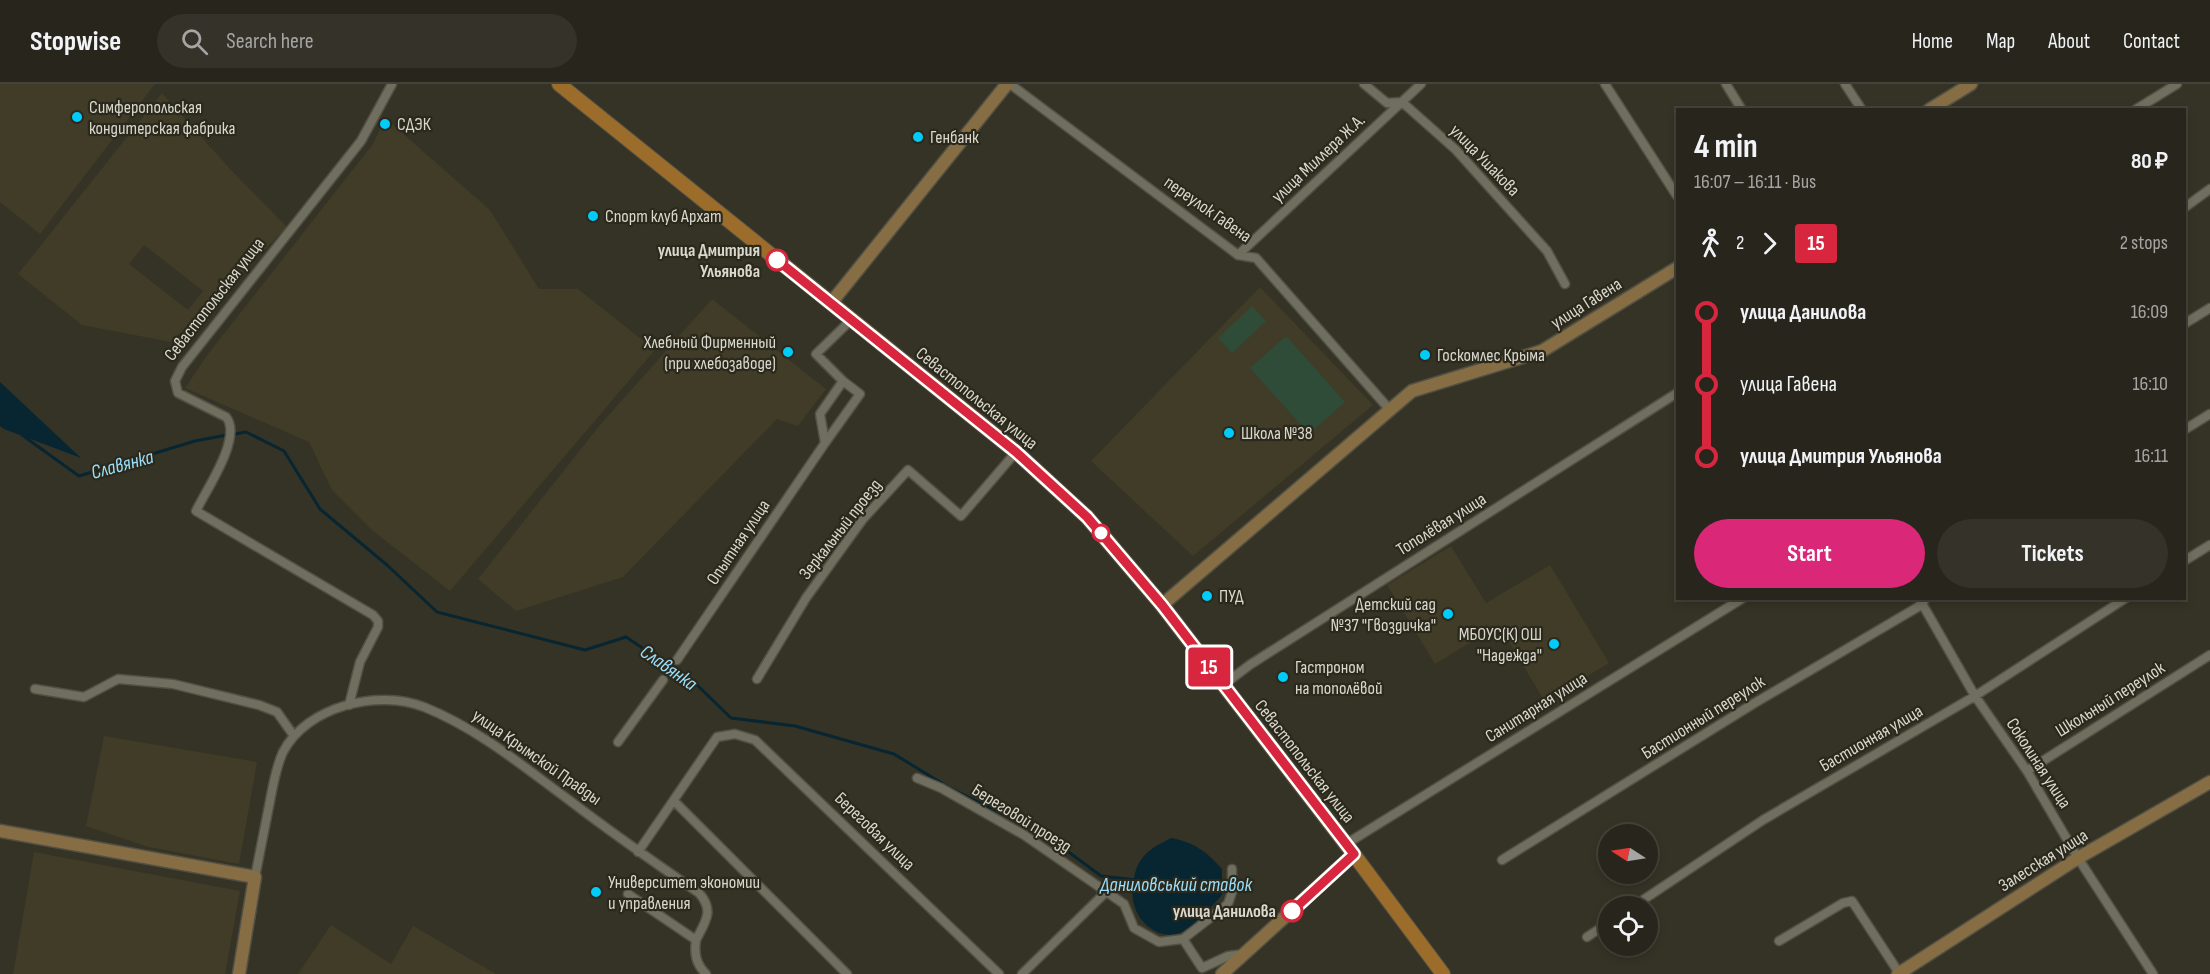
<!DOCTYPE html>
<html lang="en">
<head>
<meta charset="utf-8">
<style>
	:root { --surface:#28261c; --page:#343229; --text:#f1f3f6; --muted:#a5a5a3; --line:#44433b; --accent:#db2777 }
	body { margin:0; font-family:"Sofia Sans Condensed",sans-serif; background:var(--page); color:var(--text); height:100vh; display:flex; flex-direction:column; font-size:22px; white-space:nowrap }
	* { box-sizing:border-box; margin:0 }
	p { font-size:20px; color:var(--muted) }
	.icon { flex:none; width:33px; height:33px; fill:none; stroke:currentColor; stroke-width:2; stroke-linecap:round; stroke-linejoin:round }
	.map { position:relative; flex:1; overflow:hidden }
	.details { position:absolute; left:1676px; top:24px; width:510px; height:492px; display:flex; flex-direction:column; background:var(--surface); border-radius:0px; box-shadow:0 3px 9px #0003,0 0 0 2px var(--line) }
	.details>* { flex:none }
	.badge { padding:0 12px; border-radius:4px; font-size:21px; line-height:39px }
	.needle { width:39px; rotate:282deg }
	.tools { position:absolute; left:1598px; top:740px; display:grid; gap:12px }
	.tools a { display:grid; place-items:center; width:60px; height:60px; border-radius:50%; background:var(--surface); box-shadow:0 3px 9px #0003,0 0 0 2px var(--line); font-size:30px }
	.map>.badge { position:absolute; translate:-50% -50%; box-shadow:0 0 0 3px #fff }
	.legs { display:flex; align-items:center; gap:9px; height:66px; padding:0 18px; font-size:20px }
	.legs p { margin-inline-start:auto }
	.headline { display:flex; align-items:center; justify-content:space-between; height:102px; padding:0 18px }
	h1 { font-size:33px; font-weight:700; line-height:45px }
	.primary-button { display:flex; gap:12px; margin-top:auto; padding:12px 18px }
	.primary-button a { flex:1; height:69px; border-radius:36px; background:var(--accent); color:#fff; font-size:24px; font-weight:700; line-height:69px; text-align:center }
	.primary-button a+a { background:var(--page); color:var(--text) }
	ul { padding:0 18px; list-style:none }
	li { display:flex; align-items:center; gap:21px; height:72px; font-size:22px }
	li i { display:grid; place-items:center; width:9px; height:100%; margin:0 8px; background:currentColor }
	li i::after { content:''; width:15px; height:15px; margin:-8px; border:4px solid; border-radius:50%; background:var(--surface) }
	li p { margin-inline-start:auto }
	li:first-child i { background:linear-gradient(#0000 50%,currentColor 0) }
	li:last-child i { background:linear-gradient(currentColor 50%,#0000 0) }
	header { display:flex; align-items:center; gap:36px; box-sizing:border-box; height:84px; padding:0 30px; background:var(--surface); border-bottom:2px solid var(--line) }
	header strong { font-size:28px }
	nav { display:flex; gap:33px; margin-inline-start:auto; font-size:21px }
	.search { width:420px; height:54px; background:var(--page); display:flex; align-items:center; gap:15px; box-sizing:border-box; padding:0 21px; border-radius:33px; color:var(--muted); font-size:22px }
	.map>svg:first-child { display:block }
	.built { fill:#403c27; fill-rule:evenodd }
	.green { fill:#2e4c38 }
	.water { fill:#072632 }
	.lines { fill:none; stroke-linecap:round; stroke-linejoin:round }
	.stream { stroke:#072632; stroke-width:3 }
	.street-casing { stroke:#525044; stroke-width:11 }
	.secondary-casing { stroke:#525044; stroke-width:15 }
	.primary-casing { stroke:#525044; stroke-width:16 }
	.street { stroke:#706e5e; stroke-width:8 }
	.secondary { stroke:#866d44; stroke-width:12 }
	.primary { stroke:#9c6c2a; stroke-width:14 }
	.line-1-casing { stroke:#fff; stroke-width:14 }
	.line-1 { stroke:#d7263d; stroke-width:9 }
	.poi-dot { fill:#00cbf9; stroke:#2b291b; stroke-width:2 }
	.stop-1-dot { fill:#fff; stroke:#d7263d; stroke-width:3 }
	.labels { text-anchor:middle; stroke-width:4.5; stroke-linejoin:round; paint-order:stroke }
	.poi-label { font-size:18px; fill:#d9d7ce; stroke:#2b291b; text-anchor:start }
	.street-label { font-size:18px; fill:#d9d7ce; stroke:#2b291b }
	.stop-label { font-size:18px; font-weight:bold; fill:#d9d7ce; stroke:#2b291b; text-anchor:end }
	.water-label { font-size:20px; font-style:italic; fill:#9adefc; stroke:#2b291b }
</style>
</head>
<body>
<header>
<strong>Stopwise</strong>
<div class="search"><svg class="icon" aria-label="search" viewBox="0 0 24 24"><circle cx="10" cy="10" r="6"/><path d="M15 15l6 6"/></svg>Search here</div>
<nav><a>Home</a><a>Map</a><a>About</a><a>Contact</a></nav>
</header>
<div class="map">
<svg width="2210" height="890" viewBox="0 0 2210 890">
	<rect width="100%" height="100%" fill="#353325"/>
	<path class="built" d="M0 0H155L40 150 0 118Z
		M162 9 232 87 287 143 171 258 82 241 18 190ZM144 161 203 207 188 226 129 180Z
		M385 34 490 126 539 205H578L655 266 450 507 373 447 332 406 309 358 185 304 208 270 373 60Z
		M1260 203 1373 321 1193 472 1091 377Z
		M712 215 826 305 798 342 777 335 623 493 516 527 478 495 600 341Z
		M1451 462 1486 519 1550 481 1609 579 1545 618 1499 541 1435 580 1387 501Z
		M104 652 257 678 239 780 149 763 86 742Z
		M34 768 240 807 225 890H13Z
		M331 841 391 880 413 842 496 890H298Z"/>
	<path class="green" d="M1252 222 1266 237 1232 269 1218 254Z
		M1286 252 1345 318 1309 350 1250 284Z"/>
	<path class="water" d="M0 298 81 374 4 345 0 342Z
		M1171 754C1194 758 1207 768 1222 785V811C1212 822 1191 846 1177 850 1171 852 1160 850 1155 847 1131 834 1128 807 1137 783 1143 768 1157 761 1171 754Z"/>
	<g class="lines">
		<path class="stream" d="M235 350 246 348 284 367 320 425 387 481 437 528 585 566 626 553 696 600 731 634 795 642 894 670 948 703 1047 752 1101 792 1136 796
			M22 351 79 392 195 357 227 351"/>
		<g class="street-casing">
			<path id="street" d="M1010 0 1238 171 1256 174 1390 326
				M1364 0 1387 19 1402 18 1456 66 1547 167 1565 200
				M1605 0 1677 112
				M1726 0 1742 26
				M1845 0 1862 26
				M2135 26 2177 0
				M2184 124 2210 105
				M1238 171 1421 0
				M2184 240 2210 224
				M2184 346 2210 330
				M825 359 860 310 843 297
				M2184 477 2210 461
				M1920 516 1975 612 2027 687 2078 774 2153 890
				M677 576 825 359 820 330 843 297 816 270 851 236
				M757 595 806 514 863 435 908 386 961 432 1016 368
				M1223 601 1251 580 1677 309
				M35 605 84 613 118 595 173 600 259 621 277 628 294 652
				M349 621 360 578 378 543V537L373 531 196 427C206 406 243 353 226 333L178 309 175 297 182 283 361 57 392 0
				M618 658 663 596
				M2027 687 2210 571
				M917 694 941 704 1024 751 1124 820 1134 844 1159 858 1183 855
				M674 717 847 890
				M1346 760 1743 514
				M638 768 717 653 735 650 755 656 999 890
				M1502 776 1753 620 1923 520 1925 514
				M1232 785V808L1228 820 1183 855 1202 884 1228 872 1244 870
				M255 793C260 767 265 742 270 717 273 701 276 683 283 668 307 622 378 605 424 623 477 644 524 683 569 716 612 749 655 779 699 809 715 827 705 838 696 856L628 810
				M1634 822 1763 736 1975 612 2126 514
				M1587 853 1608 839
				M696 856C694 870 696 880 706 890
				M1779 857 1843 819 1852 817 1899 889
				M1022 890 1106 808"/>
		</g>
		<g class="secondary-casing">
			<path id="secondary" d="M1929 26 1971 0
				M831 219 1007 0
				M1162 521 1412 307 1542 267 1677 184
				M0 747 255 793 239 890
				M1222 890 1354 770
				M1898 890 2078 774 2210 698"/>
		</g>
		<g class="primary-casing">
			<path id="primary" d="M559 0 1016 368 1087 433 1162 521 1346 760 1443 890"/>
		</g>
		<use href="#street" class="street"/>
		<use href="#secondary" class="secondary"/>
		<use href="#primary" class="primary"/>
	</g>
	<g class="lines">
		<g class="line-1-casing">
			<path id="line-1" d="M777 176 1016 368 1087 433 1162 521 1354 770 1292 827"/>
		</g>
		<use href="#line-1" class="line-1"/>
	</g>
	<g class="poi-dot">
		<circle cx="77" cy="33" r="6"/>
		<circle cx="385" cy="40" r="6"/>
		<circle cx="918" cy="53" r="6"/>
		<circle cx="593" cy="132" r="6"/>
		<circle cx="788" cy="268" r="6"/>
		<circle cx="1425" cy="271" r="6"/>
		<circle cx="1229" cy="349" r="6"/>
		<circle cx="1207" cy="512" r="6"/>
		<circle cx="1448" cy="530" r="6"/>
		<circle cx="1554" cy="560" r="6"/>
		<circle cx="1283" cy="593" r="6"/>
		<circle cx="596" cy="808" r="6"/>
	</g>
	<g class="stop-1-dot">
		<circle cx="777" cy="176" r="10"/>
		<circle cx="1101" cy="449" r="8"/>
		<circle cx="1292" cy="827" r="10"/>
	</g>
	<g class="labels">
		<g class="poi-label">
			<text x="89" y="29">Симферопольская<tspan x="89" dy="21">кондитерская фабрика</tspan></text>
			<text x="397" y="46">СДЭК</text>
			<text x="930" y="59">Генбанк</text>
			<text x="605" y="138">Спорт клуб Архат</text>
			<text x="776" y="264" text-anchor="end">Хлебный Фирменный<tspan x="776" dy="21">(при хлебозаводе)</tspan></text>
			<text x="1437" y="277">Госкомлес Крыма</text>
			<text x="1241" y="355">Школа №38</text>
			<text x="1219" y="518">ПУД</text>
			<text x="1436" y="526" text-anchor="end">Детский сад<tspan x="1436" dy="21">№37 "Гвоздичка"</tspan></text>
			<text x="1542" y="556" text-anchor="end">МБОУС(К) ОШ<tspan x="1542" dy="21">"Надежда"</tspan></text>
			<text x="1295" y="589">Гастроном<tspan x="1295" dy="21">на тополёвой</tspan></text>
			<text x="608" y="804">Университет экономии<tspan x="608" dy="21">и управления</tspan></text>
		</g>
		<g class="street-label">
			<text transform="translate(1318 74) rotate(-43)" y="6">улица Миллера Ж.А.</text>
			<text transform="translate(1485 76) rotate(46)" y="6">улица Ушакова</text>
			<text transform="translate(1208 125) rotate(35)" y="6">переулок Гавена</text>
			<text transform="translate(214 215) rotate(-52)" y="6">Севастопольская улица</text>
			<text transform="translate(1586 219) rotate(-32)" y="6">улица Гавена</text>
			<text transform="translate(977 314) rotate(39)" y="6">Севастопольская улица</text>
			<text transform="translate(1441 440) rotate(-32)" y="6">Тополёвая улица</text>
			<text transform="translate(840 445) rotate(-52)" y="6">Зеркальный проезд</text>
			<text transform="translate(738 458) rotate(-56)" y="6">Опытная улица</text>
			<text transform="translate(2110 615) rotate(-32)" y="6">Школьный переулок</text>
			<text transform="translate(1536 623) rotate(-32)" y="6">Санитарная улица</text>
			<text transform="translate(1703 633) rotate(-32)" y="6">Бастионный переулок</text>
			<text transform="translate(1871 654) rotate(-30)" y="6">Бастионная улица</text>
			<text transform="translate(537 673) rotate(35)" y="6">улица Крымской Правды</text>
			<text transform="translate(1305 677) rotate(52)" y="6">Севастопольская улица</text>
			<text transform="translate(2039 679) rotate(57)" y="6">Соколиная улица</text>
			<text transform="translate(1022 734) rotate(32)" y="6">Береговой проезд</text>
			<text transform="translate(875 747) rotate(44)" y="6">Береговая улица</text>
			<text transform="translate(2043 776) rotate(-32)" y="6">Залесская улица</text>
		</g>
		<g class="stop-label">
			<text x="760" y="172">улица Дмитрия<tspan x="760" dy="21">Ульянова</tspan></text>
			<text x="1276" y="833">улица Данилова</text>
		</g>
		<g class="water-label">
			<text transform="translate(122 380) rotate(-15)" y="7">Славянка</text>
			<text transform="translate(669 583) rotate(35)" y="7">Славянка</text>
			<text x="1176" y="807">Даниловський ставок</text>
		</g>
	</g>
</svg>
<div class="tools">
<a><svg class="needle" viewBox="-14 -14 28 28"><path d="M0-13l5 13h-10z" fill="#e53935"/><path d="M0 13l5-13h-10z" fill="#a5a5a3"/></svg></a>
<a><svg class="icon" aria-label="locate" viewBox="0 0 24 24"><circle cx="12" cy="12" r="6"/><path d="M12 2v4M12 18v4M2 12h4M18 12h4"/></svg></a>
</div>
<b class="badge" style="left:1209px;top:583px;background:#d7263d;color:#fff">15</b>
<section class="details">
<div class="headline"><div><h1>4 min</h1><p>16:07 – 16:11 · Bus</p></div><b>80 ₽</b></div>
<div class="legs"><svg class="icon" aria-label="walk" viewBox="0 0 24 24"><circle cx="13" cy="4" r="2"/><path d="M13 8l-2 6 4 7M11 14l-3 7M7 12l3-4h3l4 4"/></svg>2<svg class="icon" aria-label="forward" viewBox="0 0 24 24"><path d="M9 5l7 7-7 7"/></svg><b class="badge" style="background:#d7263d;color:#fff">15</b><p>2 stops</p></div>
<ul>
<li><i style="color:#d7263d"></i><b>улица Данилова</b><p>16:09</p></li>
<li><i style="color:#d7263d"></i><span>улица Гавена</span><p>16:10</p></li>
<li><i style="color:#d7263d"></i><b>улица Дмитрия Ульянова</b><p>16:11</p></li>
</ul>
<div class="primary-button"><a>Start</a><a>Tickets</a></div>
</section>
</div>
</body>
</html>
